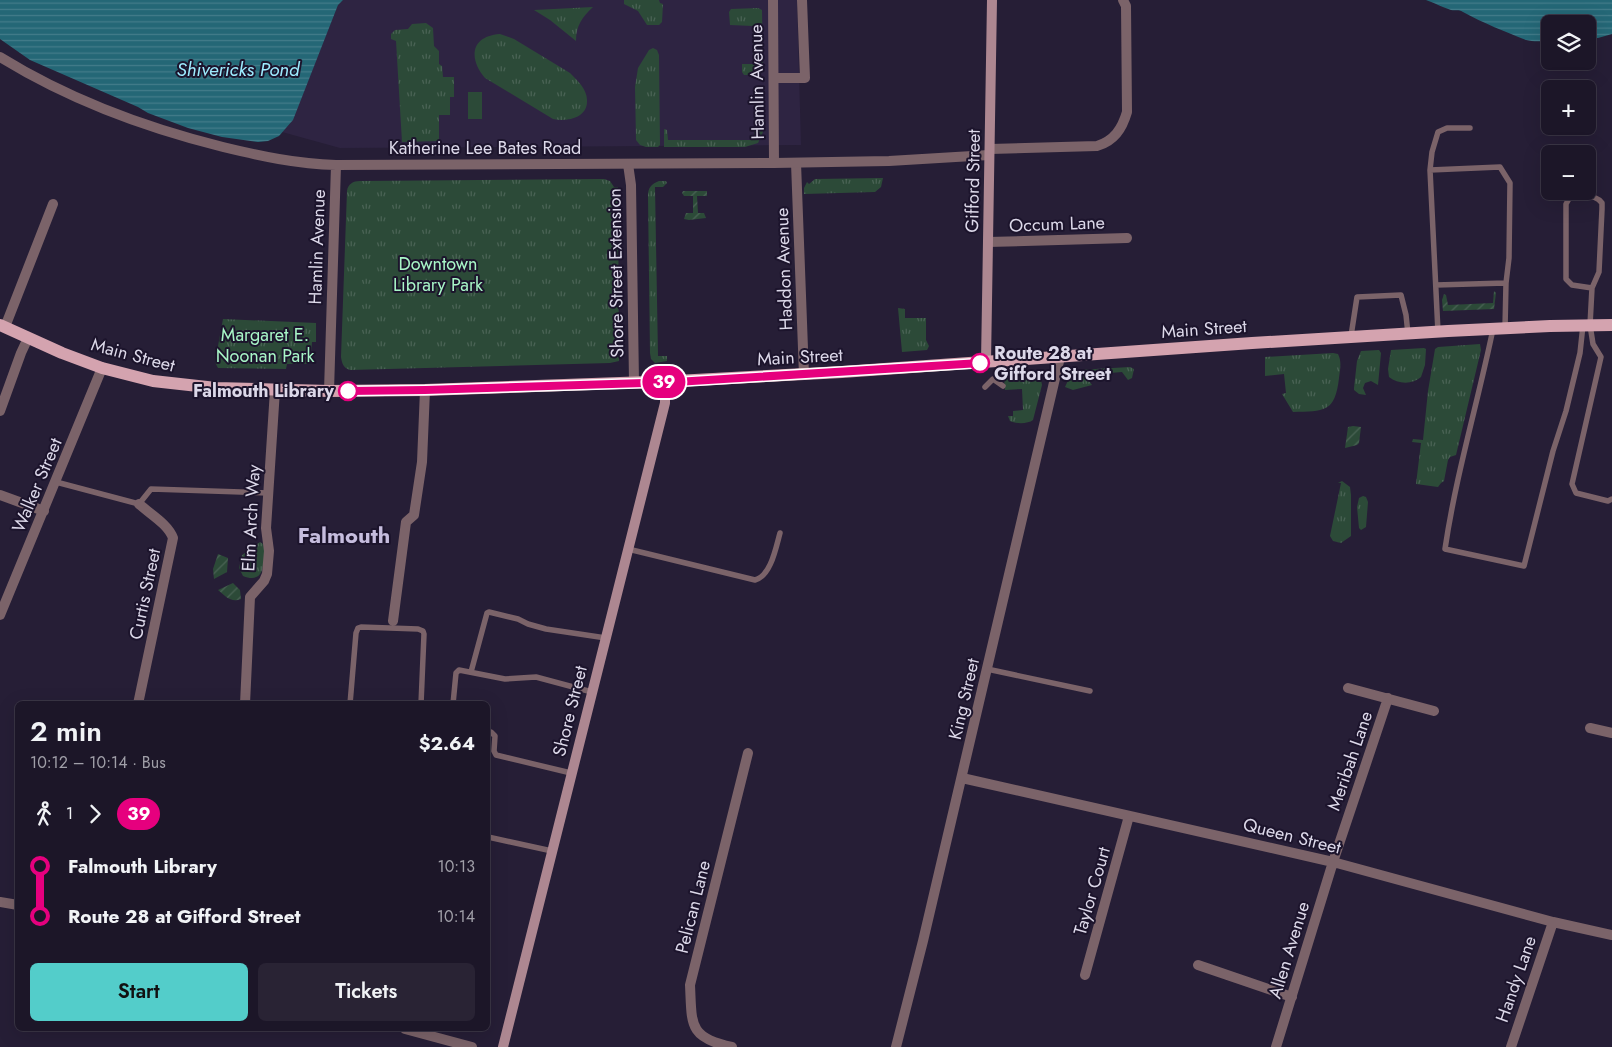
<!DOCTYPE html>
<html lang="en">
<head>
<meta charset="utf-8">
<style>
	:root { --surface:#1c1628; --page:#292334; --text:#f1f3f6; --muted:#a09fa8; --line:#3a3545; --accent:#53cdca }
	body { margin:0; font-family:Jost,sans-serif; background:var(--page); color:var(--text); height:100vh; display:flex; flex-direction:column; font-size:19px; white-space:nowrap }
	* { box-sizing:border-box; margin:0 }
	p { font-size:16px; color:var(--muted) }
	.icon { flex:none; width:28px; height:28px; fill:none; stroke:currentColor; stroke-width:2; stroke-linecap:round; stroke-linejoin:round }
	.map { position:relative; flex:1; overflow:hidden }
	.panel { position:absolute; left:15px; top:701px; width:475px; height:330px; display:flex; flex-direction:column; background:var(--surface); border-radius:8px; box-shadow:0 5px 20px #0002,0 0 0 1px var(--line) }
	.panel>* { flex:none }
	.badge { padding:0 10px; border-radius:16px; font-size:18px; line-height:32px }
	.tools { position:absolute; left:1541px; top:15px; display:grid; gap:10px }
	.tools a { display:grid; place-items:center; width:55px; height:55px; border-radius:8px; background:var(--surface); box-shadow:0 5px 20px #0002,0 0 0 1px var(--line); font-size:25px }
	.map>.badge { position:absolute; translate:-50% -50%; box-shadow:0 0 0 2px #fff }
	.legs { display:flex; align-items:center; gap:8px; height:55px; padding:0 15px; font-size:16px }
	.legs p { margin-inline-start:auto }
	.headline { display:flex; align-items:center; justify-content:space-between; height:85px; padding:0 15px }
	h1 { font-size:28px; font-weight:600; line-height:38px }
	.primary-button { display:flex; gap:10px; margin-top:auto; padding:10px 15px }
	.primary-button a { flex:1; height:58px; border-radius:8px; background:var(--accent); color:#111; font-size:20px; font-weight:600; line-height:58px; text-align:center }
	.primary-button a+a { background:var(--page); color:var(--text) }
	ul { padding:0 15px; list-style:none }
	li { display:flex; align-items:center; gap:18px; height:50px; font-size:19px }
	li i { display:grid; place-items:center; width:8px; height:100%; margin:0 6px; background:currentColor }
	li i::after { content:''; width:12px; height:12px; margin:-6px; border:4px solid; border-radius:50%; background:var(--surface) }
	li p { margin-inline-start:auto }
	li:first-child i { background:linear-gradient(#0000 50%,currentColor 0) }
	li:last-child i { background:linear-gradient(currentColor 50%,#0000 0) }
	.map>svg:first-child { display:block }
	.built { fill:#2e2442 }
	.grass { fill:url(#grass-tufts) }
	.garden { fill:url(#garden-furrows) }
	.pitch { fill:#2c4a38 }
	.water { fill:url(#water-rules) }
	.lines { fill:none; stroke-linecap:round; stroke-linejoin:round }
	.service { stroke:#7b6369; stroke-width:5.5 }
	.minor { stroke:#7b6369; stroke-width:10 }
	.tertiary { stroke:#7b6369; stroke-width:10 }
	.secondary { stroke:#ad8791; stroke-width:10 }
	.primary { stroke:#d4a3af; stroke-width:12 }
	.line-1-casing { stroke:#fff; stroke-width:11 }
	.line-1 { stroke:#e6007e; stroke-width:8 }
	.stop-1-dot { fill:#fff; stroke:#e6007e; stroke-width:2.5 }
	.labels { text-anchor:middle; stroke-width:4; stroke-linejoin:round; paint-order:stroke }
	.street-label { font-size:18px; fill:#dcd8e9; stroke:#1c142c }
	.park-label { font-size:18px; fill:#a8f6c7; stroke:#1c142c }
	.stop-label { font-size:18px; font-weight:bold; fill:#dcd8e9; stroke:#1c142c; text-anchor:start }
	.water-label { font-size:19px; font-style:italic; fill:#9debfe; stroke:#1c142c }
	.district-label { font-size:22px; font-weight:bold; fill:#c6bdde; stroke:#1c142c }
</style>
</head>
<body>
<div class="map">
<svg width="1612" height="1047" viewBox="0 0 1612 1047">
	<defs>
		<pattern id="grass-tufts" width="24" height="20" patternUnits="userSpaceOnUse" patternTransform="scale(1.25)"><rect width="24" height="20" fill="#2c4a38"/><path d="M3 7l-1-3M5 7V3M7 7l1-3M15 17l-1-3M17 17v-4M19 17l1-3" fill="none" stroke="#4a6355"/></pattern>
		<pattern id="garden-furrows" width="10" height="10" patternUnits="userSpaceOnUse" patternTransform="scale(1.25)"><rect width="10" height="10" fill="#2c4a38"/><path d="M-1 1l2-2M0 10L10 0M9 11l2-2" fill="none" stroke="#4a6355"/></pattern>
		<pattern id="water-rules" width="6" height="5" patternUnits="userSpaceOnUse" patternTransform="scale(1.25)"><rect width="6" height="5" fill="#246776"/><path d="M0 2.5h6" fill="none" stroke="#437c8a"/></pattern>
	</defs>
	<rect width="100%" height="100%" fill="#261e36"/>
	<path class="built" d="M343 0H797L801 145 340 148 282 132 290 124 295 113 338 5Z"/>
	<path class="grass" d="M624 0H659L660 3 663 4 662 22 659 25H647L638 11 624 4Z
		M593 7C582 17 576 26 576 41L550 20 534 10Z
		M758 8 762 10 763 72 758 75H744L742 72V64H753V26L730 25 729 12 731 9Z
		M426 23 433 28 434 46 439 51V64L442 66 443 77H454V97H450V115H439V141L402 142 396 41 391 39V34L395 30 408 29 412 24Z
		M500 34 514 39 570 73C577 80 587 89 587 100 588 118 567 122 553 119L485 78C468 58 471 36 500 34Z
		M653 48 657 50 659 55 660 145 658 147H646L640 145 636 140 635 87 638 68 649 50Z
		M756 90 761 92 763 95V132L758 143 745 147H664V129L667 130 668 140H754V94Z
		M883 178 881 187 875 192 804 194V188L807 182 809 184 815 179Z
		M604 179 610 181 614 187H618L619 361 610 363 350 370C343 368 342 363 341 357L347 191C348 184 353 181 360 181Z
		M659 181H666L667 183 663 187H655L658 356H667V361L655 363 651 359 650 353 648 196C648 188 651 184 659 181Z
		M898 308 905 309V318H926V340L929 346 927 350 902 352Z
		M223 319 316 323V342H312L310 364H287L286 369 218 368 215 362Z
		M1480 344 1481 350 1456 455 1450 457 1448 460 1444 481 1441 483 1438 487 1416 484 1421 443 1412 442 1413 439 1423 440 1428 391 1435 349 1438 347Z
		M1424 348 1426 349 1425 365 1421 377C1412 385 1398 384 1389 377L1388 369 1391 350Z
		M1361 351 1379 350 1381 353 1378 385 1371 381 1365 383 1363 388 1366 395 1359 394 1354 390V388L1357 361Z
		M1333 353 1338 354C1342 362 1340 369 1339 378 1335 413 1324 411 1293 412L1282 394 1286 393 1284 374 1265 376V357Z
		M1130 367 1134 369 1132 378 1128 380 1122 372 1085 375 1092 385 1073 390 1065 387 1071 374 1078 370Z
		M1034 375 1041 380 1042 385 1033 420C1028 424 1016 424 1010 421L1008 416H1013V411L1023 410 1022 389 1005 390 1004 378 1006 377Z
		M1342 481 1350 487 1351 495V536L1341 543 1333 541 1330 536 1341 483H1338Z
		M1363 496 1366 497 1368 502 1366 527 1361 530 1359 528 1357 507 1359 498Z
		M260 542 263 544C265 549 264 554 264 560 263 574 258 582 243 576L239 568 242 555Z"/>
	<path class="garden" d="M683 191H707V196H697L698 213H704L706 218 689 220 684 219 686 213H693V196H684L682 193Z
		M1494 291 1496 293 1494 309 1443 311 1442 300 1444 294 1446 295 1448 305 1493 303Z
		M1353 426 1361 427 1359 443 1357 445 1345 448 1348 427Z
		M218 554 228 558 227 572 214 579 213 569Z
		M233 583 240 590 241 599C231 603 225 596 218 590Z"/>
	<path class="pitch" d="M468 92H482V119H468Z"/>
	<path class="water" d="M0 0H343L338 5 293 120 279 136 268 141 258 142 222 137 188 128 148 113 138 107 30 60 0 39Z
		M1426 0H1612V34L1598 38H1588V24H1550V41C1543 41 1533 42 1526 40 1506 32 1483 23 1463 12 1458 9 1456 11 1451 10 1447 9 1432 2 1426 0Z"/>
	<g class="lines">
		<path class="service" d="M1430 170 1432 152 1438 132 1447 128H1470
			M1436 285 1506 283
			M1592 288 1572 285 1566 279V204L1570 197C1580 195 1595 194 1602 203V209L1599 272 1592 288 1590 325 1593 344 1601 357 1572 484 1576 493 1608 501 1612 499
			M1493 329C1478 402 1456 474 1445 549L1524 566 1553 451 1566 411 1580 353 1583 325
			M1438 332 1430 170 1500 167 1510 183 1509 258 1506 283 1505 328
			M1351 336 1357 297 1401 295 1406 315 1408 334
			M985 387 993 379 1003 386
			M56 482 139 504 151 489 268 493
			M628 549 755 580C771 576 776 547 780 533
			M987 669 1090 691
			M471 672 487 613 489 612 518 619 528 624 546 629 606 638
			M350 704 356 633 358 628 361 627 418 629 423 631 424 634 421 704
			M453 704 456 673 459 670 505 679 536 677 592 692
			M488 731 491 732 495 736 494 751 496 755 571 773
			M488 837 552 851"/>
		<path class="minor" d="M773 0 774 163
			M774 78H805L802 0
			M990 149 1097 146C1114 141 1122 129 1127 112L1126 6 1123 0
			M796 163 804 375
			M628 164 631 185 634 382
			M988 242 1127 238
			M5 327 53 204
			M0 411 21 353 28 338
			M0 495 44 511
			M393 621 406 522 414 515 422 462 425 390
			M1348 688 1434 711
			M138 704 173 538C168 524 150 514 139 504
			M245 704 250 597 264 581 267 574 269 551 266 528 275 390
			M1590 728 1612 733
			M962 778 1333 862 1553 922 1612 935
			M0 902 18 905
			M1198 965 1292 997
			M1085 975 1129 816
			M405 1029 472 1047
			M732 1047C688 1038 692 1024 690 985L748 753
			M896 1047 923 941 1060 357
			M1276 1047 1333 862 1388 698
			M1511 1047 1553 922"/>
		<path class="tertiary" d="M0 57C68 99 146 128 223 147 260 156 297 164 336 165L774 163 889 161 989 155
			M329 391 336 165
			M0 615 102 368"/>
		<path class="secondary" d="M986 362 992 0
			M503 1047 665 403V382"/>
		<path class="primary" d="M0 325 62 353 102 368 153 381 216 388 329 391 425 390 676 381 842 372 1252 343 1448 331 1550 326 1612 325"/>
	</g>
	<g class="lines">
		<g class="line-1-casing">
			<path id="line-1" d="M348 391 425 390 676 382 980 363"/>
		</g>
		<use href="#line-1" class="line-1"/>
	</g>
	<g class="stop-1-dot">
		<circle cx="980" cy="363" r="9"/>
		<circle cx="348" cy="391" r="9"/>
	</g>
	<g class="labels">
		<g class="street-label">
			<text transform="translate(757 82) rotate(-91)" y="6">Hamlin Avenue</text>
			<text x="485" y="154">Katherine Lee Bates Road</text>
			<text transform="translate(973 181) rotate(-89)" y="6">Gifford Street</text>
			<text transform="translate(1057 224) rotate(-2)" y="6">Occum Lane</text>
			<text transform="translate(317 247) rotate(-88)" y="6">Hamlin Avenue</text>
			<text transform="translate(784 269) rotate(-92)" y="6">Haddon Avenue</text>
			<text transform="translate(616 273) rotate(-91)" y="6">Shore Street Extension</text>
			<text transform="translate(1204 329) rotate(-4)" y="6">Main Street</text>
			<text transform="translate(133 355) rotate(15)" y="6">Main Street</text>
			<text transform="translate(800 357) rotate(-3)" y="6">Main Street</text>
			<text transform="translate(37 485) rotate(-67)" y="6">Walker Street</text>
			<text transform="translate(251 518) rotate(-87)" y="6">Elm Arch Way</text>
			<text transform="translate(145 594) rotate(-78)" y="6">Curtis Street</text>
			<text transform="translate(964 699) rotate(-77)" y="6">King Street</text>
			<text transform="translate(570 711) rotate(-76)" y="6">Shore Street</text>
			<text transform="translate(1350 761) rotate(-71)" y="6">Meribah Lane</text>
			<text transform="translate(1292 836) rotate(14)" y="6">Queen Street</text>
			<text transform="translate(1092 891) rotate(-74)" y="6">Taylor Court</text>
			<text transform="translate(693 907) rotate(-76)" y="6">Pelican Lane</text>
			<text transform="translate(1289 950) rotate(-73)" y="6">Allen Avenue</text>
			<text transform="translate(1516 979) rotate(-71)" y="6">Handy Lane</text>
		</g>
		<g class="park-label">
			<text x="438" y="270">Downtown<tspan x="438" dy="21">Library Park</tspan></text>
			<text x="265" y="341">Margaret E.<tspan x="265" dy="21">Noonan Park</tspan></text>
		</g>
		<g class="stop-label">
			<text x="994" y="359">Route 28 at<tspan x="994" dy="21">Gifford Street</tspan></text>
			<text x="334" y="397" text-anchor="end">Falmouth Library</text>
		</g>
		<g class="water-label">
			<text x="238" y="76">Shivericks Pond</text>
		</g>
		<g class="district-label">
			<text x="344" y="543">Falmouth</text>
		</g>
	</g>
</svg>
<div class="tools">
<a><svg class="icon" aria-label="layers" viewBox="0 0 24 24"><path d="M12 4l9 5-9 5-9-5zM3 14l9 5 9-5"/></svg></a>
<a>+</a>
<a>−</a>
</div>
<b class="badge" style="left:664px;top:382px;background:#e6007e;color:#fff">39</b>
<section class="panel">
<div class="headline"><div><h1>2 min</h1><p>10:12 – 10:14 · Bus</p></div><b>$2.64</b></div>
<div class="legs"><svg class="icon" aria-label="walk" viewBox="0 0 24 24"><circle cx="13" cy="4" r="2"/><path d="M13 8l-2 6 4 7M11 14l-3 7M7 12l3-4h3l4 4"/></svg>1<svg class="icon" aria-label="forward" viewBox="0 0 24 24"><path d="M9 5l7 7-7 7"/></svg><b class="badge" style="background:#e6007e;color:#fff">39</b></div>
<ul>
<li><i style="color:#e6007e"></i><b>Falmouth Library</b><p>10:13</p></li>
<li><i style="color:#e6007e"></i><b>Route 28 at Gifford Street</b><p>10:14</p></li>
</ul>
<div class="primary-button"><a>Start</a><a>Tickets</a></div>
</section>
</div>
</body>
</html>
